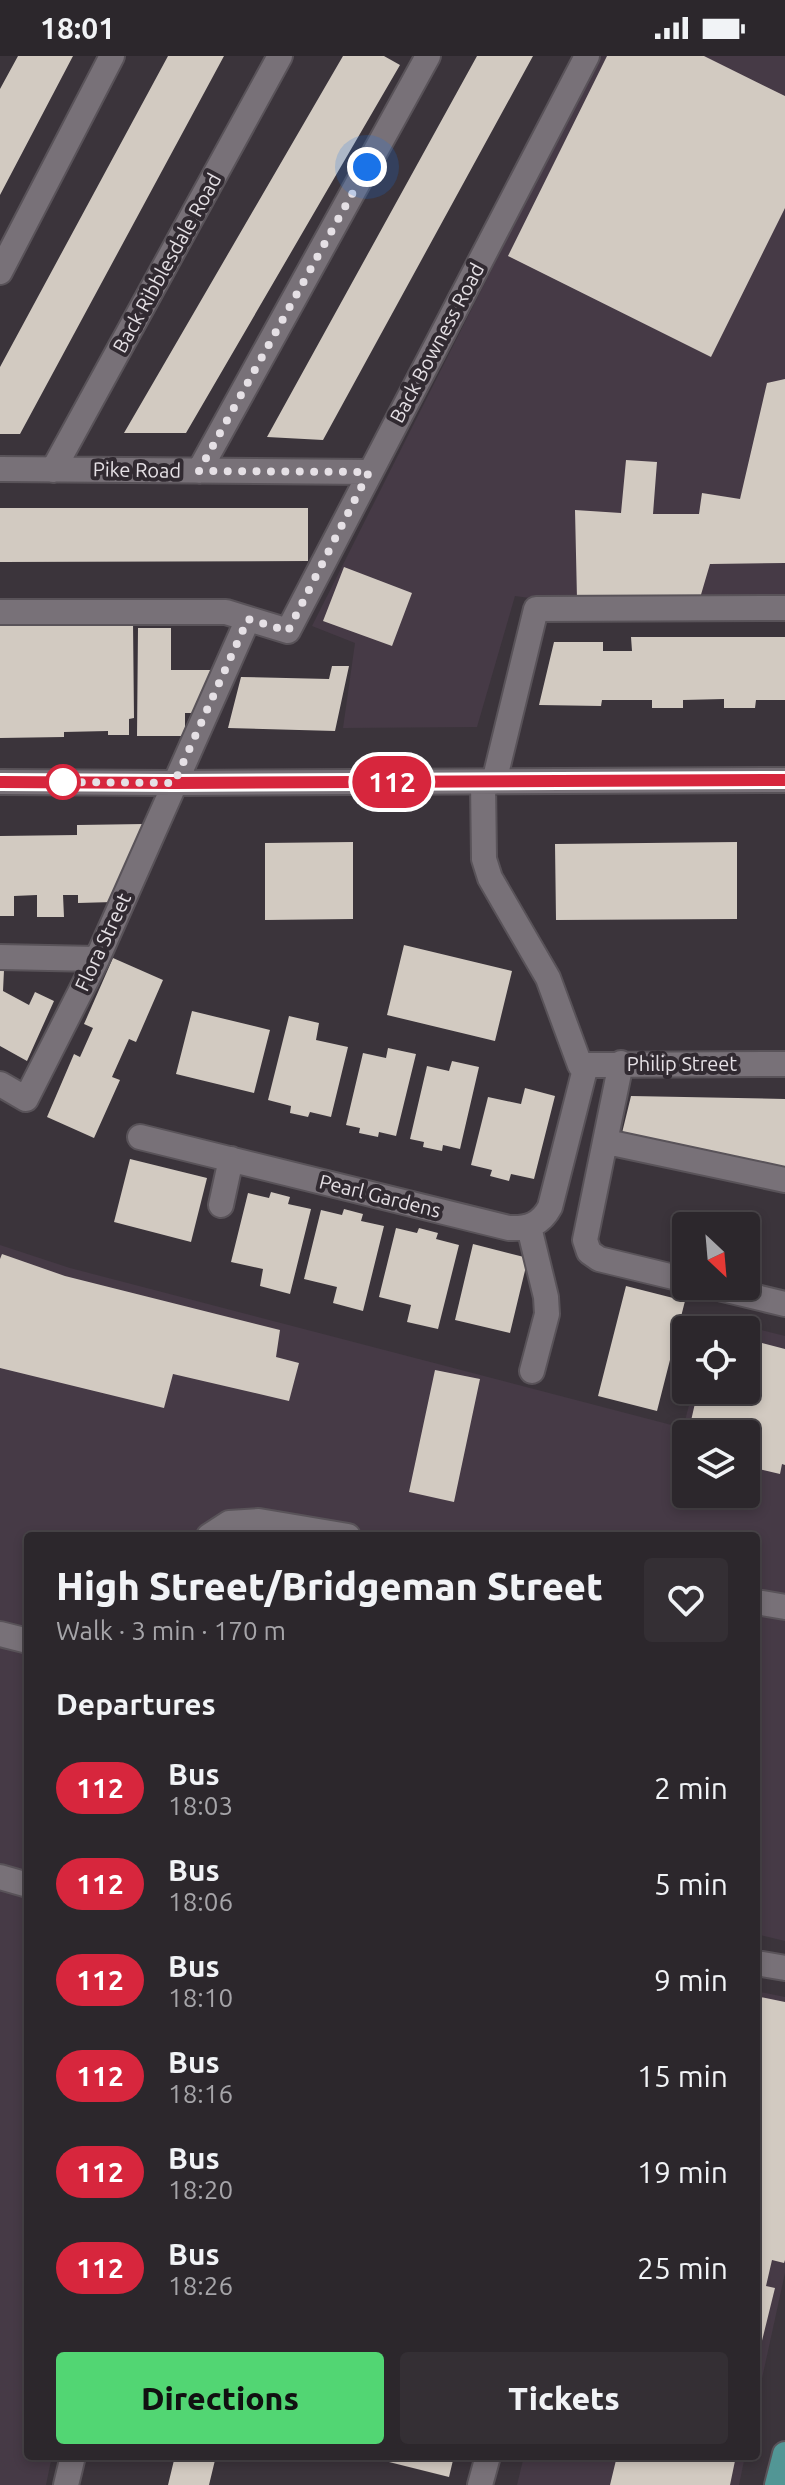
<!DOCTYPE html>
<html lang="en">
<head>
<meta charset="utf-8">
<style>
	:root { --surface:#2c272c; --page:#342f34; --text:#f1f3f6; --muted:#a6a5a9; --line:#484448; --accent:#52d673 }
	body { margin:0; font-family:Ubuntu,sans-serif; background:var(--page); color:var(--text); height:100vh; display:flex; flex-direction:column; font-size:30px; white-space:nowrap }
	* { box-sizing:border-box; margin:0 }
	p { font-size:26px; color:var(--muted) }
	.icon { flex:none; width:44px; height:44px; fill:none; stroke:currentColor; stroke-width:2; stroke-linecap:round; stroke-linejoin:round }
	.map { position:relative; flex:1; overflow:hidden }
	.side { position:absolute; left:24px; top:1476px; width:736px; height:928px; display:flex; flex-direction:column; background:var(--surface); border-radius:8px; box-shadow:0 4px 12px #0003,0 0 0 2px var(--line) }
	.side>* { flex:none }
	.badge { padding:0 16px; border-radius:26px; font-size:28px; line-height:52px }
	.needle { width:52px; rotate:154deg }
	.controls { position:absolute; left:672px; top:1156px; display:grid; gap:16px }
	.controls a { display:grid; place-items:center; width:88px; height:88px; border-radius:8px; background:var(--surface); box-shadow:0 4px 12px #0003,0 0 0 2px var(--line); font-size:40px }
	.you { position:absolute; width:40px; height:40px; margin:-20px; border:6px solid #fff; border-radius:50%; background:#1a73e8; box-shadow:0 0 0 12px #1a73e833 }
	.map>.badge { position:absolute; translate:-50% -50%; box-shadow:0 0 0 4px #fff }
	h2 { padding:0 32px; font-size:30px; line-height:72px }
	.round { display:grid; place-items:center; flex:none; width:84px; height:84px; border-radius:8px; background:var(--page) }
	.headline { display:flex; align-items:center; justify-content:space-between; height:136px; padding:0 32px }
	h1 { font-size:38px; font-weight:800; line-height:60px }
	.action { display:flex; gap:16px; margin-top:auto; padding:16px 32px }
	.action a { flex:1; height:92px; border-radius:8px; background:var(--accent); color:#111; font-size:32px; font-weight:800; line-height:92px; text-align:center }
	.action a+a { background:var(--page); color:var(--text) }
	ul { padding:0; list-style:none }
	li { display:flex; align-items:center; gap:24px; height:96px; padding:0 32px }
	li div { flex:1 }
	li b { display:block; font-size:30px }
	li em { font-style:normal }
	li .badge { min-width:88px; font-weight:700; text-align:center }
	.status { display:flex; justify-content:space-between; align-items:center; height:56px; padding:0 40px; background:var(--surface); direction:ltr }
	.status svg { height:22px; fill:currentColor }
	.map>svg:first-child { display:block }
	.built { fill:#463a46; fill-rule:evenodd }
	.building { fill:#d2cac1 }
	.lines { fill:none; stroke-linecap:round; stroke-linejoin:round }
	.minor-casing { stroke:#595359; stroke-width:28 }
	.major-casing { stroke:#595359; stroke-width:28 }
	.minor { stroke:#787178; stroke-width:24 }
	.major { stroke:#529695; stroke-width:24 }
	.line-casing { stroke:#fff; stroke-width:18 }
	.line { stroke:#d7263d; stroke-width:12 }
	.walk { stroke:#e5e0e5; stroke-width:8; stroke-dasharray:0 14.4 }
	.stop-dot { fill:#fff; stroke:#d7263d; stroke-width:4 }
	.labels { text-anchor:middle; stroke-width:8; stroke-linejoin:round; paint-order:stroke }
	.street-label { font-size:20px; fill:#e5e0e5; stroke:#312a31 }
</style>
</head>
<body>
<div class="status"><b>18:01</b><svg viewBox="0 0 49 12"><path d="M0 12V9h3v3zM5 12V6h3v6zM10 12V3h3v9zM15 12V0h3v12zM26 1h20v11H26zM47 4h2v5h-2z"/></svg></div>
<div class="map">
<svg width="785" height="2429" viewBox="0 0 785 2429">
	<rect width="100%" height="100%" fill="#3b343b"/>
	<path class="built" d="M599 0H785V543L574 548 515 540 477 671 343 672 355 587 312 570Z
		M0 1189 70 1212 683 1372 693 1334H746V1274H707L710 1261 785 1280V1885L756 1878V1480H28V2400H52L46 2429H0ZM686 1378H746V1438H686Z
		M756 1935 785 1941V2217L756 2350Z
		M524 2400H745L739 2429H517Z"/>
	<path class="building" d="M18 0H73L0 139V33Z
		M168 0H224L20 378H0V311Z
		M343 0H384L400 9 186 377H124Z
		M477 0H533L323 384 267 381Z
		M607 0H704L785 40V152L711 301 508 200Z
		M785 323V507L710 508 700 542 577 543 575 454 621 457 626 404 657 406 653 458H699L702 437 740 443 767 327Z
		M0 452H308V505L0 506Z
		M344 511 412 537 392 590 323 565Z
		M133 566 134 662 129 663V679H108V675L64 676V681L0 682V569Z
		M138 572H171V614H213L195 657H185V680H137Z
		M631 581H785V644H756L755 652H724V643L683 644V652H652V644H602L601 650 539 649 554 586H603V595H632Z
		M332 610H349L335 675 228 672 241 621 329 623Z
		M144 768 113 846 78 847V839H63L64 861H37V839L14 840V860H0V780L77 779V769Z
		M353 786V863L265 864V787Z
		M737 786V863L556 864 555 788Z
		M404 889 512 915 495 985 387 959Z
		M113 902 163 924 136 986 129 983 112 1021 120 1024 94 1082 47 1061 74 998 80 1001 93 972 84 968Z
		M0 914H4L3 935 29 949 35 936 54 945 27 1005 0 990Z
		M192 955 270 974 254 1037 176 1018Z
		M289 960 319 967 316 984 348 991 331 1061 310 1056 308 1061 290 1057 291 1050 268 1044Z
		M388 992 416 998 396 1080 379 1076 378 1081 359 1077 360 1072 346 1069 363 997 386 1002Z
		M452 1005 479 1011 460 1093 443 1089 442 1095 423 1091 424 1086 410 1083 427 1010 449 1015Z
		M525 1032 555 1040 534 1123 511 1118 509 1125 490 1120 492 1114 471 1109 488 1041 521 1048Z
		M631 1040 785 1043V1111L622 1077Z
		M130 1103 207 1122 191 1186 114 1166Z
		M271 1136 290 1141 288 1148 311 1153 290 1238 260 1230 263 1213 231 1206 248 1137 269 1142Z
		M344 1153 363 1158 361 1165 384 1170 363 1255 333 1247 337 1231 304 1223 321 1154 342 1159Z
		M396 1172 417 1177 419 1172 438 1177 436 1183 459 1189 438 1273 407 1266 411 1249 379 1241Z
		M473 1188 528 1202 510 1277 455 1264Z
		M2 1198 65 1220 280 1274 276 1301 299 1307 289 1345 173 1318 164 1352 0 1312V1203Z
		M626 1230 685 1245 657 1355 598 1340Z
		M746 1283 785 1293V1409L782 1408 780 1418 746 1410V1378H688L698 1334H746Z
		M435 1314 480 1323 454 1446 409 1436Z
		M756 1940 785 1946V2204L784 2207 772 2204 766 2230 775 2232 757 2305Z
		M175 2400H216L209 2429H168Z
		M365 2400H454L449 2421Z
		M617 2400H736L730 2429H610Z"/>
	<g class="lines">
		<g class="minor-casing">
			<path id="minor" d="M0 216 112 0
				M0 413 369 416
				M53 414 280 0
				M199 415 428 0
				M0 556H226L288 575 587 0
				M0 726 174 727 785 724
				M483 726 484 803 490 822 548 922 580 1009 785 1008
				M494 726 536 553 785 552
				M0 901 97 903
				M621 1007 585 1184 589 1196 599 1203 686 1224
				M0 1028 26 1043 97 903 248 563
				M140 1081 509 1172C528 1173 541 1168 550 1151L586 1009
				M607 1086 785 1124
				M221 1149 231 1103
				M529 1171 546 1241 547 1258 532 1315
				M710 1230 785 1248
				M209 1480 229 1467 259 1465 348 1480
				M756 1546 785 1551
				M0 1578 28 1585
				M0 1821 28 1829
				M756 1907 785 1912
				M66 2429 73 2400
				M480 2429 488 2400"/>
		</g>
		<g class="major-casing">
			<path id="major" d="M777 2429 785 2398"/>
		</g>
		<use href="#minor" class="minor"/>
		<use href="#major" class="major"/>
	</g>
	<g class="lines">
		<g class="line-casing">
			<path id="line" d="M0 726 174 727 785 724"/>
		</g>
		<use href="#line" class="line"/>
		<path class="walk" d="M63 726H58L174 727 248 563 288 575 369 416 199 415 367 111"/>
	</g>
	<circle class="stop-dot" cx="63" cy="726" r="16"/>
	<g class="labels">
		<g class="street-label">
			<text transform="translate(167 207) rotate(-61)" y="7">Back Ribblesdale Road</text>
			<text transform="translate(437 287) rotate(-62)" y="7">Back Bowness Road</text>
			<text transform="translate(137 414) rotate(1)" y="7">Pike Road</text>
			<text transform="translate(103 886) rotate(-65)" y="7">Flora Street</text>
			<text x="682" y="1015">Philip Street</text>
			<text transform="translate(380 1140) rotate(14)" y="7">Pearl Gardens</text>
		</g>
	</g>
</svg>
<div class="controls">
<a><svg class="needle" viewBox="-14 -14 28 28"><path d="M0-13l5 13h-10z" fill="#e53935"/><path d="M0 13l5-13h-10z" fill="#a6a5a9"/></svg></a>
<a><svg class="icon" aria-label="locate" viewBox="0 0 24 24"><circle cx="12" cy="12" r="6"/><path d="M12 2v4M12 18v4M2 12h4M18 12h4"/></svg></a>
<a><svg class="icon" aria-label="layers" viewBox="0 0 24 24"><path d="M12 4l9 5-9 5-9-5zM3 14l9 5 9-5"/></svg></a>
</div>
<div class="you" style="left:367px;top:111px"></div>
<b class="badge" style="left:392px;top:726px;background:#d7263d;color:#fff">112</b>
<section class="side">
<div class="headline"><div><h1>High Street/Bridgeman Street</h1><p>Walk · 3 min · 170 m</p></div><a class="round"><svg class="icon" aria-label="heart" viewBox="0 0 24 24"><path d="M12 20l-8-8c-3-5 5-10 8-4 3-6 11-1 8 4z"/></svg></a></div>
<h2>Departures</h2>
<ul>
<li><span class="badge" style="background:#d7263d;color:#fff">112</span><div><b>Bus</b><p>18:03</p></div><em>2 min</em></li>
<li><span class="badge" style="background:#d7263d;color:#fff">112</span><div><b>Bus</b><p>18:06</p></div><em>5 min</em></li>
<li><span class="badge" style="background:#d7263d;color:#fff">112</span><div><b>Bus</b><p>18:10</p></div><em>9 min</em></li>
<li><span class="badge" style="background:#d7263d;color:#fff">112</span><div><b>Bus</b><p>18:16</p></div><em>15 min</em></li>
<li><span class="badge" style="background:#d7263d;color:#fff">112</span><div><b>Bus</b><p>18:20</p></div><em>19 min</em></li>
<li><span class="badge" style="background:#d7263d;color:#fff">112</span><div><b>Bus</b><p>18:26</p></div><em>25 min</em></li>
</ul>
<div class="action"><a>Directions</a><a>Tickets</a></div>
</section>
</div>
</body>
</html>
